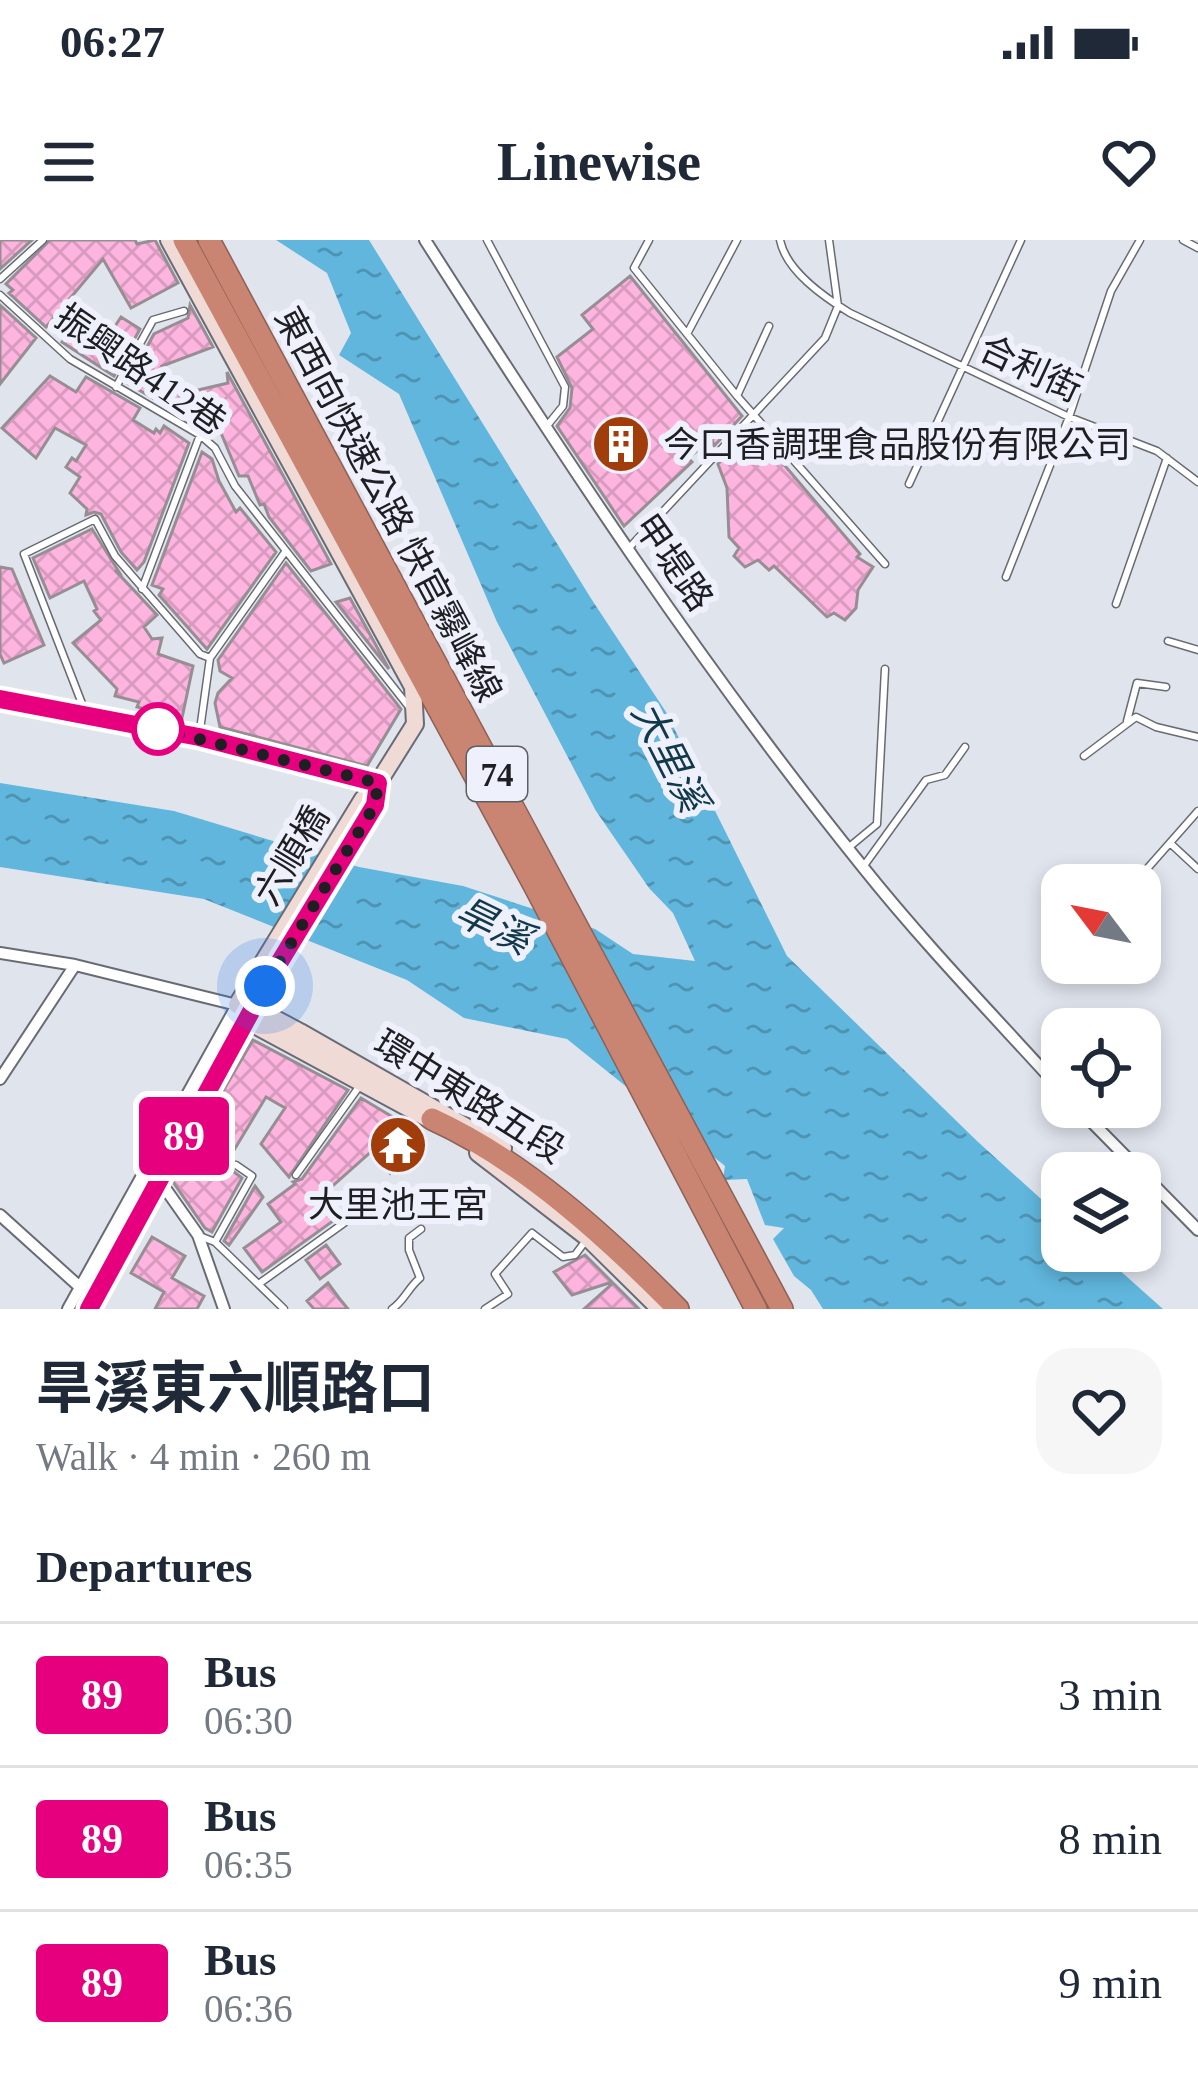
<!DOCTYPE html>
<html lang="en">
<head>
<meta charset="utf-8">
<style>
	:root { --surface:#fff; --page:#f6f6f7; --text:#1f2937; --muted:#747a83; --line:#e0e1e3 }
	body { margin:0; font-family:"Times New Roman","Noto Sans TC",serif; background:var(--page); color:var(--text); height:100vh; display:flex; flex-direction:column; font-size:45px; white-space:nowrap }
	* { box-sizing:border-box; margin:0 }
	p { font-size:39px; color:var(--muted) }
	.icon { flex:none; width:66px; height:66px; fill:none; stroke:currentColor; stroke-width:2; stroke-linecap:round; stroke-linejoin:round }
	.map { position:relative; height:1069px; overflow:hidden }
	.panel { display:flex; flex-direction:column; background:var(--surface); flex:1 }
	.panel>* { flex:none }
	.badge { padding:0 24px; border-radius:9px; font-size:42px; line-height:78px }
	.needle { width:78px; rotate:302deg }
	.controls { position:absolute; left:1041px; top:624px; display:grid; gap:24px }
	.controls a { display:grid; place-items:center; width:120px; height:120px; border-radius:24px; background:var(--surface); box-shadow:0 6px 18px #0003; font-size:60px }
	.you { position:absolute; width:60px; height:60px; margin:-30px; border:9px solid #fff; border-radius:50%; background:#1a73e8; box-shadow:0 0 0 18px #1a73e833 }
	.map>.badge { position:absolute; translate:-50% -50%; box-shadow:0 0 0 6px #fff }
	h2 { padding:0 36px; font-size:45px; line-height:108px }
	.round { display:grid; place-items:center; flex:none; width:126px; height:126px; border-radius:36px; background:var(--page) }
	.head { display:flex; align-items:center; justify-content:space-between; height:204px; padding:0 36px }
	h1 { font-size:57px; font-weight:700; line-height:90px }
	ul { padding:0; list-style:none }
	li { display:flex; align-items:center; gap:36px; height:144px; padding:0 36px; border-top:3px solid var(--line) }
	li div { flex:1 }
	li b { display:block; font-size:45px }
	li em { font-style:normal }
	li .badge { min-width:132px; font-weight:700; text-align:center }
	.status { display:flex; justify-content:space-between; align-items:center; height:84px; padding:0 60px; background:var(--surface); direction:ltr }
	.status svg { height:33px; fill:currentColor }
	header { display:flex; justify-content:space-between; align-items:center; height:156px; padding:0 36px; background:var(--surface); font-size:54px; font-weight:700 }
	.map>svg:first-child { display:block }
	.water { fill:url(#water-ripples) }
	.building { fill:url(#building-cross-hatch); stroke:#978e93; stroke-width:3 }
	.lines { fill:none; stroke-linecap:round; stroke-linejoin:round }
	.lane-casing { stroke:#696b74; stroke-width:9 }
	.street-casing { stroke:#696b74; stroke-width:14 }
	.secondary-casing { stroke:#696b74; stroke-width:20 }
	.highway-casing { stroke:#8e6156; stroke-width:24 }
	.lane { stroke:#fff; stroke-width:6 }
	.street { stroke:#fff; stroke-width:10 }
	.secondary { stroke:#efdad5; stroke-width:16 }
	.highway { stroke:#ca8472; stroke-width:21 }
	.line-casing { stroke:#fff; stroke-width:27 }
	.line { stroke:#e6007e; stroke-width:18 }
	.walk { stroke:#1e1f23; stroke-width:12; stroke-dasharray:0 21.6 }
	.stop-dot { fill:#fff; stroke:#e6007e; stroke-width:6 }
	.labels { text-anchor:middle; stroke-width:12; stroke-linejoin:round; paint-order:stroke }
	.shield { fill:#eef1fb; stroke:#5c5e64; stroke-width:3 }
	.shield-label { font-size:33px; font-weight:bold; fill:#1e1f23 }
	.street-label { font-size:36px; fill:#1e1f23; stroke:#eef1fb }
	.poi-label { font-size:36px; fill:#1e1f23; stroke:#eef1fb; text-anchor:start }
	.water-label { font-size:39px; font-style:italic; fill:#12394a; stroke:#eef1fb }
</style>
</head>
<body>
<div class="status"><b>06:27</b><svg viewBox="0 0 49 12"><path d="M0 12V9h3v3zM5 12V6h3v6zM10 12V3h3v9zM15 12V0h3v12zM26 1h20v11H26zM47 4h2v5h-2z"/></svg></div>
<header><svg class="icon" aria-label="menu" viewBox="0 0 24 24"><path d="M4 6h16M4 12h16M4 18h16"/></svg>Linewise<svg class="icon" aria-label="heart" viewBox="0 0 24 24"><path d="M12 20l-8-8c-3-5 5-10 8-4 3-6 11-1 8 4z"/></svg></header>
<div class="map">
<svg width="1198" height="1069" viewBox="0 0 1198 1069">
	<defs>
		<pattern id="water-ripples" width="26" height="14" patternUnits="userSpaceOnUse" patternTransform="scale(3)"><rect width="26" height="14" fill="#60b6dd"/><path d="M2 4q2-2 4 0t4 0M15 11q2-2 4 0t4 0" fill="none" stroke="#4f93b3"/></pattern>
		<pattern id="building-cross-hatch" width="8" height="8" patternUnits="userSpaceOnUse" patternTransform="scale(3)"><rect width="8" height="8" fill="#fdb4df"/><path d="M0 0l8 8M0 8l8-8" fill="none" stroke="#d89abf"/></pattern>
	</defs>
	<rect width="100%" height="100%" fill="#e0e4ed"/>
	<path class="water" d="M276 0H369L592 360 666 472 787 716 977 901 1062 978V1011H1098L1163 1069H823L811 1050 794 1036 773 999 784 988 765 985 747 939 723 940 725 926 567 799 464 778 407 740 204 659 0 627V543L174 571 359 627 463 646 595 689 633 714 695 721 673 673 649 648 596 571 497 382 399 154 339 115 351 93 327 33Z"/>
	<path class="building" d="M0 0H32L0 29Z
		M50 0H135L137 4 155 0 178 43 131 68 103 19 46 87 9 53 13 50 6 44Z
		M630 36 742 176 714 206 712 199 688 218 692 222 624 286 557 186 570 168 572 148 557 117 593 89 582 75Z
		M0 65 36 98 0 144Z
		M190 65 213 107 162 126 181 155 173 170 127 143 154 94 188 78Z
		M81 76 108 97 121 77 140 89 114 136 62 102Z
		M227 132 331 324 311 331 269 277 264 264 260 265 248 236H239L221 193H210L203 188 181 154 228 143Z
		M50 136 76 152 86 137 140 168 133 180 154 193 156 189 160 193 164 186 189 203 144 322 137 330 121 312 101 274 94 272 86 275 87 269 70 253 80 237 66 227 72 218 76 221 86 205 55 188 36 218 2 188Z
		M752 187 860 314 857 317 873 327 858 350 856 368 845 380 834 373 827 377 774 326 769 330 758 320 745 327 734 316 739 308 729 297 727 248 718 224Z
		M202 212 212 219 219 241 236 272 240 268 276 312 207 409 159 355 163 349 152 345Z
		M92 289 119 332 115 330 157 375 144 387 152 399 162 398 158 414 193 426 182 478 137 467 139 462 115 456 117 449 73 403 101 380 94 371 97 369 84 341 50 358 33 318Z
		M286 323 401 469 367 526 220 487 215 463 218 453 232 438 220 431 218 420Z
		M0 327 12 329 44 405 4 423 0 414Z
		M350 358 389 429 336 362Z
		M253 800 348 850 289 937 261 904 285 868 266 857 225 925 242 938 212 992 205 988 171 939Z
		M361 858 421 894 390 933 372 911 318 959 333 981 262 1032 244 1008 281 982 268 964 295 944 293 942 302 939Z
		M255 946 263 957 229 1005 224 1001Z
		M152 997 185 1016 172 1038 204 1056 197 1069H155L164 1052 131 1033Z
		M326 1005 340 1024 320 1039 306 1020Z
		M585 1015 612 1042 572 1055 554 1032Z
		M328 1043 339 1058 348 1069H314L307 1061Z
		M613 1043 639 1069H584Z"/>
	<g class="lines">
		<g class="lane-casing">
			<path id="lane" d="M487 0 565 147 563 166 546 187
				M649 0 634 28 737 156 885 324
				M780 0C786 31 824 57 850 73L1069 177 1157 211 1198 242
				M1183 0 1198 8
				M0 39 43 0
				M0 55 70 119 200 195 215 208 235 246 409 467
				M687 94 737 0
				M116 147 153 80 184 71
				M737 156 769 86
				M909 244 1021 0
				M628 309 825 98 838 66 829 0
				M1006 337 1069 177 1111 51 1140 0
				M142 349 200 195
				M1116 364 1167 218
				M1168 401 1198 410
				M86 474 24 314 95 279 115 316 200 414 210 418
				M1127 481 1137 443 1166 447
				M199 497 210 418 285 312
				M1084 516 1136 477 1156 487 1198 497
				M1170 603 1198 629
				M848 608 877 584 885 429
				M863 627 926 540 945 535 965 507
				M1138 639 1198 571
				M296 935 361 844
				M202 997 215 1002 284 1069
				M215 1002 252 936 236 925
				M260 1043 344 983
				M392 1069C404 1061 408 1048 420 1038L409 1010V998L421 989
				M485 1069 508 1054 495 1034 532 993 563 1017 575 1015 587 999"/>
		</g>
		<g class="street-casing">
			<path id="street" d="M425 0C562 215 702 428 862 626 925 705 995 777 1062 851
				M0 459 199 497 378 543
				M0 713 75 725 237 765 68 1069
				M0 839 75 725
				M1077 867 1198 990
				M160 941 198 995 224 1069
				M0 975 82 1049
				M89 1069 251 772"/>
		</g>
		<g class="secondary-casing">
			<path id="secondary" d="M169 0 413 447 415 484 378 543 363 559 237 765 251 772 260 788 438 884
				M378 544 375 565 251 772 268 775 300 792 503 908
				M478 913 588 998 660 1069"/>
		</g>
		<g class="highway-casing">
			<path id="highway" d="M184 0 534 645 756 1069
				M209 0 782 1069
				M432 879C524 921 607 997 678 1069"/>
		</g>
		<use href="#lane" class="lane"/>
		<use href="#street" class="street"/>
		<use href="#secondary" class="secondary"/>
		<use href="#highway" class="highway"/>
	</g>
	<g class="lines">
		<g class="line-casing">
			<path id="line" d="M0 459 199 497 378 543 375 565 265 746 89 1069"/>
		</g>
		<use href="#line" class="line"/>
		<path class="walk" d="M158 489 378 543 375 565 265 746"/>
	</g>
	<defs>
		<g id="building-disc" transform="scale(3)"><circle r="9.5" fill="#a13d0a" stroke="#eef1fb"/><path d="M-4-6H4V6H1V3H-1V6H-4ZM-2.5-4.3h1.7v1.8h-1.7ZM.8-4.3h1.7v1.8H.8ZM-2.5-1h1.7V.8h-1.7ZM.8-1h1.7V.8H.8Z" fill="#fff"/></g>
		<g id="temple-disc" transform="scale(3)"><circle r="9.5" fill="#a13d0a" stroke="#eef1fb"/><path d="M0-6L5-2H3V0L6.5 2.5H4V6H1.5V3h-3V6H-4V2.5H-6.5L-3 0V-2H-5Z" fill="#fff"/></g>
	</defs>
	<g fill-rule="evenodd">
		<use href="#building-disc" x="621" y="204"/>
		<use href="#temple-disc" x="398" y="905"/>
	</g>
	<circle class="stop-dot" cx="158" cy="489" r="24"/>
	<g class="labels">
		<rect class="shield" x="467" y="507" width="60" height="54" rx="9"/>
		<g class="shield-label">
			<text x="497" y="546">74</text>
		</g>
		<g class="street-label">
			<text transform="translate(1031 128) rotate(25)" y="13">合利街</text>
			<text transform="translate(141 129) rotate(35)" y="13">振興路412巷</text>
			<text transform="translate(389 264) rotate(62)" y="13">東西向快速公路 快官霧峰線</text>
			<text transform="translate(674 322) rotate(55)" y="13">甲堤路</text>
			<text transform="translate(291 615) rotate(-59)" y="13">六順橋</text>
			<text transform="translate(470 856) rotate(32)" y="13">環中東路五段</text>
		</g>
		<g class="poi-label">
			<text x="663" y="217">今口香調理食品股份有限公司</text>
			<text x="398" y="977" text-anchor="middle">大里池王宮</text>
		</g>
		<g class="water-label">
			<text transform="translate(670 516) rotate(63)" y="14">大里溪</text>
			<text transform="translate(494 685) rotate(26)" y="14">旱溪</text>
		</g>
	</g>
</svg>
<div class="controls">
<a><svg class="needle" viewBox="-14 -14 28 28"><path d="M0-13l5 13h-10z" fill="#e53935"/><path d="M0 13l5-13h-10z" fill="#747a83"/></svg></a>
<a><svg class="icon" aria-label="locate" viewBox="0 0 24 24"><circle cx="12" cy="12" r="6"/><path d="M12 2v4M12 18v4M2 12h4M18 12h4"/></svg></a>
<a><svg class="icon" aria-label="layers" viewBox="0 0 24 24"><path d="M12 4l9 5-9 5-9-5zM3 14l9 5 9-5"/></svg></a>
</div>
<div class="you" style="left:265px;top:746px"></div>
<b class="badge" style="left:184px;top:896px;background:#e6007e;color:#fff">89</b>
</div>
<section class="panel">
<div class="head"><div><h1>旱溪東六順路口</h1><p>Walk · 4 min · 260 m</p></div><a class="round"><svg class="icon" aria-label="heart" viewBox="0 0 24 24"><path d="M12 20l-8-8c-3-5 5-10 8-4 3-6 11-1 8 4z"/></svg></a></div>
<h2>Departures</h2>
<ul>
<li><span class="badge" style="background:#e6007e;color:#fff">89</span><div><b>Bus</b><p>06:30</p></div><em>3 min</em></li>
<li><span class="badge" style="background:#e6007e;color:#fff">89</span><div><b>Bus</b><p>06:35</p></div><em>8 min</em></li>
<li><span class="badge" style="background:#e6007e;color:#fff">89</span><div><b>Bus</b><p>06:36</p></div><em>9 min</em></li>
</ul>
</section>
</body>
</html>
